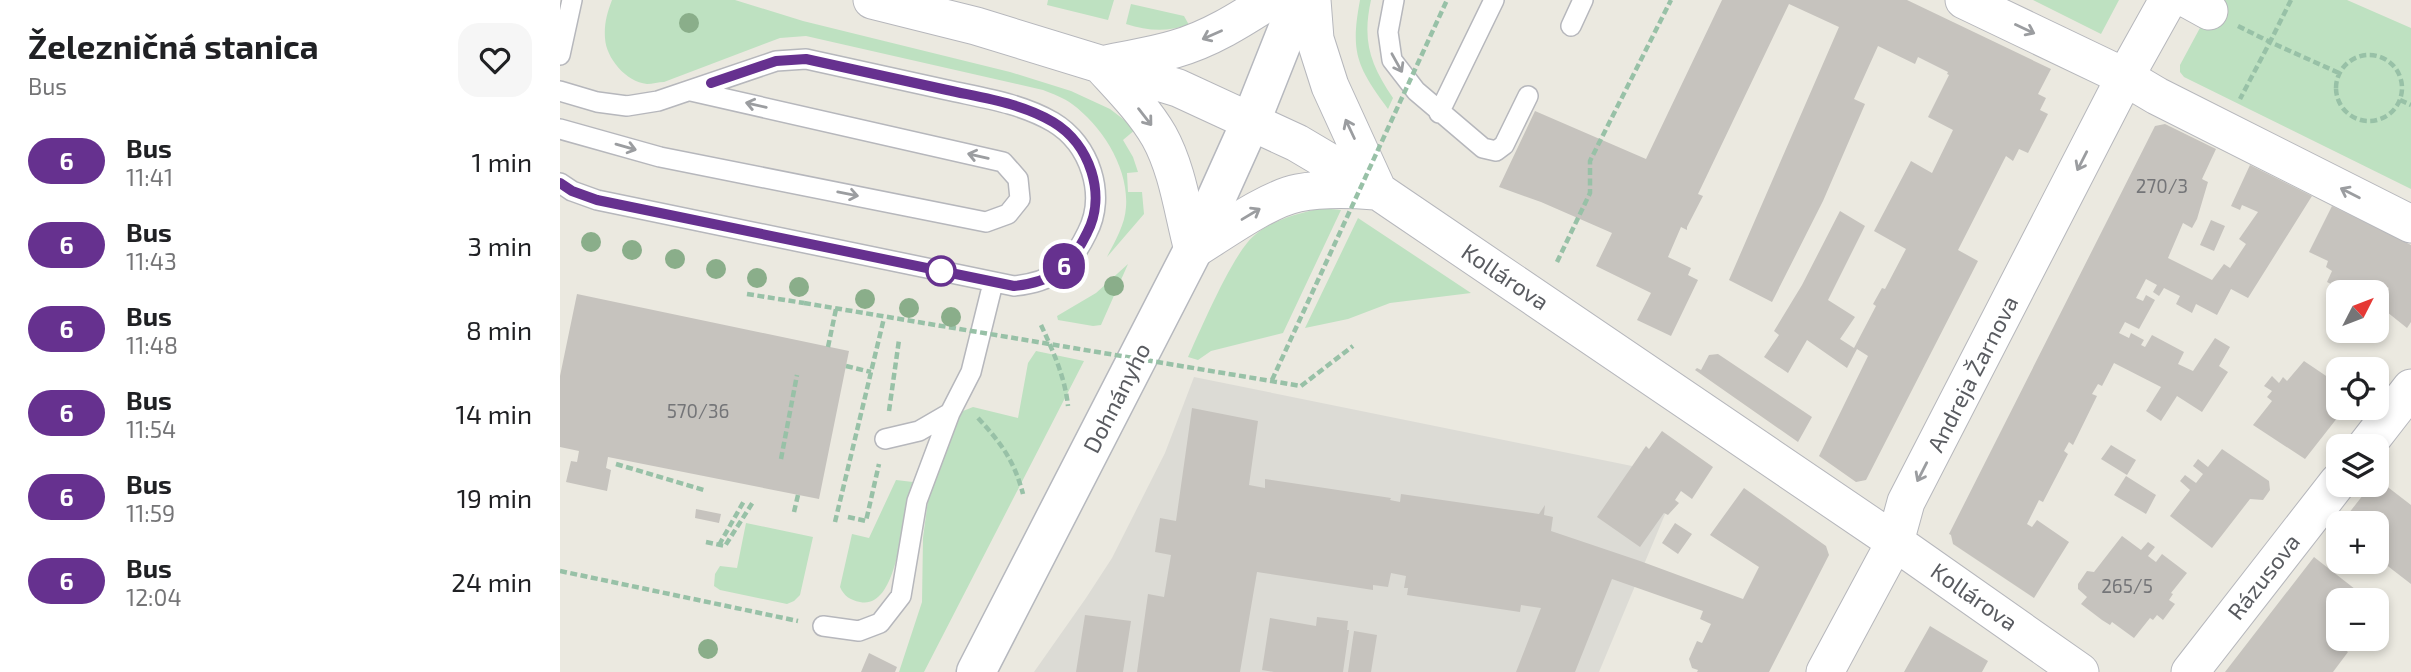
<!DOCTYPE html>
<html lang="en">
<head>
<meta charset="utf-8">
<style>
	:root { --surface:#fff; --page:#f6f6f6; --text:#202124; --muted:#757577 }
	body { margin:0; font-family:"Exo 2",sans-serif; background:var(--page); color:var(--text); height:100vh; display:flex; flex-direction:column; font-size:26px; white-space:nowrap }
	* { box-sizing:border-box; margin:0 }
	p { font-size:23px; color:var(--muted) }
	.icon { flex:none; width:38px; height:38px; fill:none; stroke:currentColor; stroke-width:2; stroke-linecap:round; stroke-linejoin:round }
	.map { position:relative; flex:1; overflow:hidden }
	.panel { display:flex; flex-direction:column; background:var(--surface); width:560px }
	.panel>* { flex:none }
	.badge { padding:0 14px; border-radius:23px; font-size:24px; line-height:46px }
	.needle { width:46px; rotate:48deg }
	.fabs { position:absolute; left:1766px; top:280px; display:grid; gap:14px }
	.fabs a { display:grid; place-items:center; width:63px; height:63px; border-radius:14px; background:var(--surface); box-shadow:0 4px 10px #0003; font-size:35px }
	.map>.badge { position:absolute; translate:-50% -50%; box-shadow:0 0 0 4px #fff }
	.round { display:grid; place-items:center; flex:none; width:74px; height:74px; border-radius:21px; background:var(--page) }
	.head { display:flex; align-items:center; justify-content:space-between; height:119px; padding:0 28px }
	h1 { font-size:33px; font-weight:700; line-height:52px }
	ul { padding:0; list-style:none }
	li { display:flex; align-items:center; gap:21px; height:84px; padding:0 28px }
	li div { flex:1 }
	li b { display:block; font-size:26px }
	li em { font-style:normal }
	li .badge { min-width:77px; font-weight:700; text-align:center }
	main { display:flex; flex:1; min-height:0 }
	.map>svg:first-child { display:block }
	.industrial { fill:#dcdbd5 }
	.green { fill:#bee1c1 }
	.building { fill:#c6c3be }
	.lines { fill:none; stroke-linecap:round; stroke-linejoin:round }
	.lane-casing { stroke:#b6b7bc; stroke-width:22 }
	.street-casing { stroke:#b6b7bc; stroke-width:39 }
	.secondary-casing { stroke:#b6b8be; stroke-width:41 }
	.path { stroke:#98c1a7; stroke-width:4.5; stroke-dasharray:7 3.5; stroke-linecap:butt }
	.lane { stroke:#fff; stroke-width:19 }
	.street { stroke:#fff; stroke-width:37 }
	.secondary { stroke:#fff; stroke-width:38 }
	.path-bridge { stroke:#98c1a7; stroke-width:4.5; stroke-dasharray:7 3.5; stroke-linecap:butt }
	.tree { fill:#8aae8a }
	.oneway { stroke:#9b9da0 }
	.line-casing { stroke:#fff; stroke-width:16 }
	.line { stroke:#66318f; stroke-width:10 }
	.stop-dot { fill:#fff; stroke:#66318f; stroke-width:3.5 }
	.labels { text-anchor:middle; stroke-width:7; stroke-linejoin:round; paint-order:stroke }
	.number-label { font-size:19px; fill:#747578 }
	.street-label { font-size:23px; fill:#595b60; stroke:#fff }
</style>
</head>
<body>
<main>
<section class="panel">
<div class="head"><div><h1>Železničná stanica</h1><p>Bus</p></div><a class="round"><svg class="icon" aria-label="heart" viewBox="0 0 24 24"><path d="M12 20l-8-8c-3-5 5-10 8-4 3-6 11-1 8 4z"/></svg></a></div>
<ul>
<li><span class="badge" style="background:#66318f;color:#fff">6</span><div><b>Bus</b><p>11:41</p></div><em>1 min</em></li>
<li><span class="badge" style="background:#66318f;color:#fff">6</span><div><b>Bus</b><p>11:43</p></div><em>3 min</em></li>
<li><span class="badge" style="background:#66318f;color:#fff">6</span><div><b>Bus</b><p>11:48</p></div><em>8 min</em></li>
<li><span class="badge" style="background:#66318f;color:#fff">6</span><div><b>Bus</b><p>11:54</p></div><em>14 min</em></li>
<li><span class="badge" style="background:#66318f;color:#fff">6</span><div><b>Bus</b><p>11:59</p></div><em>19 min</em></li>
<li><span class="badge" style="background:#66318f;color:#fff">6</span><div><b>Bus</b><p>12:04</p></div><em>24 min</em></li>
</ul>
</section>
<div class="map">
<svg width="1851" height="672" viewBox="0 0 1851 672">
	<rect width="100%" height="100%" fill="#ebe9e0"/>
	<path class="industrial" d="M634 377 1121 476 1039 672H474L526 598 552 558 605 453Z"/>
	<path class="green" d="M52 0H175L243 21 450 72 511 91 550 109 576 129 563 140 573 157 578 172 567 173 568 192H582L584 214 547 257C555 241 565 225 566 207 569 168 542 126 512 104 504 98 493 94 483 90L246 36 220 38 104 82C99 82 92 84 87 84 66 82 46 58 45 38 44 24 47 13 52 0Z
		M488 0H554L548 20 487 5Z
		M800 0H811C802 41 810 64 833 98L828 109C797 67 790 53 800 0Z
		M1473 0H1559L1541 34Z
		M1655 0H1787L1851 28V189L1624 77 1620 72V65Z
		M571 4 624 16 629 25C606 32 588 31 566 24Z
		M761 208 781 210 723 333 651 351 638 360 628 357C641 329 674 250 696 234 715 219 737 214 761 208Z
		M798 218 911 293 830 303 788 319 745 328Z
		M568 264 541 325 533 326 498 320 497 316 536 293Z
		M476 351 524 361 364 672H339L362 602 363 538 368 500 397 418 403 411 413 407 458 418 468 363Z
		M336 480 353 482C350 495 346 507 344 519 340 541 333 609 300 602 290 600 284 596 280 587L292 534 309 538Z
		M186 523 253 537 240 595 234 601 227 604 160 590 154 586 155 574 160 566 177 568Z"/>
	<path class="building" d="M1162 0H1347L1491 69 1478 94 1486 98 1480 110 1488 114 1468 153 1459 149 1453 161 1446 156 1398 250 1418 261 1306 480 1296 482 1259 456 1308 356 1297 349 1287 368 1247 340 1228 373 1204 357 1219 335 1214 331 1242 285 1280 211 1305 226 1268 300 1295 317 1280 339 1294 348 1316 306 1313 304 1322 288 1325 289 1346 249 1314 231 1351 161 1372 173 1393 130 1368 117 1389 75 1387 74 1388 72 1358 57 1355 64 1318 46 1294 99 1305 104 1263 201 1212 302 1169 280 1279 27 1229 4 1138 194 1143 196 1127 227V230L1121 227 1108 257 1131 268 1128 275 1138 280 1111 336 1077 320 1091 293 1036 266 1052 233 981 202 939 187 975 111 1086 159Z
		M1605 124 1656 149 1642 179 1648 182 1637 219 1632 228 1623 223 1608 258 1652 280 1664 264 1670 268 1686 244 1679 239 1698 212 1682 205 1680 210 1671 206 1690 165 1752 196 1688 298 1671 289 1657 315 1636 304 1632 313 1616 304 1620 296 1604 288 1599 296 1593 292 1597 285 1586 279 1576 298 1583 301 1586 295 1595 300 1579 329 1565 322 1559 333 1569 338 1571 333 1584 340 1581 345 1585 347 1592 335 1624 352 1618 364 1633 371 1655 338 1670 347 1659 366 1668 372 1642 412 1617 396 1601 421 1586 411 1601 387 1554 363 1542 386 1538 384 1532 394 1537 396 1513 445 1509 442 1504 451 1508 454 1483 502 1479 500 1467 524 1472 527 1477 520 1509 542 1474 598 1393 544 1391 535 1389 534 1595 126Z
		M1772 206 1851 245V322L1847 328 1817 304 1829 288 1820 283 1816 292 1809 290V292H1787L1767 282 1772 271 1766 267 1768 261 1749 252Z
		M1651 220 1665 226 1654 251 1640 245Z
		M17 294 289 351 259 499 48 457 46 468 51 470 47 491 6 482 11 461 17 462 19 451 0 447V376Z
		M1158 354 1252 417 1238 442 1135 370 1137 368 1141 370 1149 355Z
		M1744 361 1778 384V408H1785L1745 459 1693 425 1712 401 1707 397 1712 391 1704 386 1712 376 1719 383 1723 377 1727 381Z
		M632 408 698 421 689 485 705 488V479L831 498 830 500 840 502 841 494 979 514 985 505 984 515 993 517 991 531 1080 561 1183 599 1199 567 1150 535 1184 488 1266 546 1269 555 1209 672H1137L1138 670 1132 668 1129 659 1137 641 1142 643 1151 624 1140 619 1143 611 1052 579 1015 672H956L981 608 961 605 960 612 847 595 848 588H844L846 576 831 573 828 587 813 585V590L697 572 680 672H577L588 594 604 597 611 555 595 552 600 518 616 521Z
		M1102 431 1153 467 1132 499 1121 491 1115 500 1119 503 1108 515 1104 513 1080 547 1037 517 1086 446 1089 449Z
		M1551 445 1576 460 1567 475 1541 459Z
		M1662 449 1709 481 1710 490 1703 500 1690 499 1652 548 1610 516 1630 490 1620 481 1625 475 1636 483 1643 474 1633 466 1638 459 1648 467Z
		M1566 476 1596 495 1586 514 1554 495Z
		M1816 478 1851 505V584L1816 557V523H1781L1811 485H1816Z
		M136 509 161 514 159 523 135 518Z
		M1115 523 1132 534 1118 554 1102 543Z
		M1562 536 1581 550 1588 542 1595 547 1588 556 1596 562 1602 554 1627 573 1611 593 1613 594 1609 600 1615 604 1603 620 1597 615 1593 620 1590 618 1574 638 1552 622 1550 625 1542 620 1521 604 1527 597 1518 589V584L1527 571 1534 572Z
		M1754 557 1809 600H1778V639H1792L1784 649 1788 652 1773 672H1665Z
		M525 615 571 621 563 672H516Z
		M757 617 788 621 787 630H789L783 672H714L702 670 710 618 756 626Z
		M1370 626 1428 661 1422 672H1344Z
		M794 631 817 635 811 672H788Z
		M309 653 337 667 335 672H301Z"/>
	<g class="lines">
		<g class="lane-casing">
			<path id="lane" d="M834 0 828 32 832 60 856 91 923 148 936 151 944 145 968 96
				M1011 26 1023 0
				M0 55 12 0
				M0 91 37 102 67 106 98 101 216 61 246 59C293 69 340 80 387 90 423 98 460 103 493 122 530 144 547 195 527 233 510 268 493 282 454 286L37 200 12 191 0 183
				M879 113 934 0
				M0 129 100 157 426 222 448 214 460 199 458 179 443 162 131 91
				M325 439 359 431 390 413
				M263 626 299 631 320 623 341 596 357 501 390 413 411 372 433 283"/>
		</g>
		<g class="street-casing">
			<path id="street" d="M312 0 416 26 618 88 737 143 818 191 1335 542 1520 672
				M752 0 755 39 770 86 818 191
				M1404 0 1565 77 1597 96 1851 224
				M1629 0 1649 11
				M546 64C568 59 592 56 615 49 650 39 680 20 711 0
				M541 65C561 87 584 110 599 136 618 170 623 213 633 250 661 233 707 199 738 193 764 188 789 189 815 191
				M1806 446 1851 388
				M1265 672 1335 542 1346 502 1565 77 1608 0
				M1630 672 1778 482"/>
		</g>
		<g class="secondary-casing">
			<path id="secondary" d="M416 672 633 250 691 121 739 0"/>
		</g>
		<path class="path" d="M1731 0 1710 42 1779 73
			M1678 26 1710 42 1680 99
			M1776 88a33 33 0 1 1 66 0a33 33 0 1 1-66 0Z
			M1840 100 1851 105
			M997 262 1030 193V161L1111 0
			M187 294 244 303
			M481 325C493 351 505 377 508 406
			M268 347 276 309
			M286 366 311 372
			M741 386 793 346
			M329 411 339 340
			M418 418C441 443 454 460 463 494
			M221 459 237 375
			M56 464 144 490
			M234 512 238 495
			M288 517 306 521 319 464
			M275 522 324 318
			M146 542 165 546 193 502
			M159 545 184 501
			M0 571 238 621"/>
		<use href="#lane" class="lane"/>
		<use href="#street" class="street"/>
		<use href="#secondary" class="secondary"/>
		<path class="path-bridge" d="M244 303 741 386
			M712 380 887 0"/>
	</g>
	<g class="tree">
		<circle cx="129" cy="23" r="10"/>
		<circle cx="31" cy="242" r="10"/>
		<circle cx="72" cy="250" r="10"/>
		<circle cx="115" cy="259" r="10"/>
		<circle cx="156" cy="269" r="10"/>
		<circle cx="197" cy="278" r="10"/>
		<circle cx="554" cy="286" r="10"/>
		<circle cx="239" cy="287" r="10"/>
		<circle cx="305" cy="299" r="10"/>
		<circle cx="349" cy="308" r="10"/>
		<circle cx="391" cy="317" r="10"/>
		<circle cx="148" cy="649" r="10"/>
	</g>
	<defs><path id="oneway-shaft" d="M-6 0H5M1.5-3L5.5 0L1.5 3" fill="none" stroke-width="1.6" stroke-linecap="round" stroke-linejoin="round" transform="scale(1.75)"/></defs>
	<g class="oneway">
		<use href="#oneway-shaft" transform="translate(1465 29) rotate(25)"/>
		<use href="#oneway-shaft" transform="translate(652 35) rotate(156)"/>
		<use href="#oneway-shaft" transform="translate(837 63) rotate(61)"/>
		<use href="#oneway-shaft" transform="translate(196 105) rotate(-167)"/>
		<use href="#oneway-shaft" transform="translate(585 117) rotate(52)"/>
		<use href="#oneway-shaft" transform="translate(790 129) rotate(-115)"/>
		<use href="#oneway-shaft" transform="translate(66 147) rotate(16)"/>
		<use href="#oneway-shaft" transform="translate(418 156) rotate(-167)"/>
		<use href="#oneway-shaft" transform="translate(1522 161) rotate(117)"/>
		<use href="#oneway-shaft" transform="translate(1790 193) rotate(-153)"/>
		<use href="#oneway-shaft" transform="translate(288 194) rotate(11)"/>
		<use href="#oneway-shaft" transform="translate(691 214) rotate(-31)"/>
		<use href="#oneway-shaft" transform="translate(1362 472) rotate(117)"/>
	</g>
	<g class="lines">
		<g class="line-casing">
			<path id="line" d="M0 183 12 191 37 200 454 286C493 282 510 268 527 233 547 195 530 144 493 122 461 103 423 98 387 90 340 80 293 69 246 59L216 61 151 83"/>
		</g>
		<use href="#line" class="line"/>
	</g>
	<circle class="stop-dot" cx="381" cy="271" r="14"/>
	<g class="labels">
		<g class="number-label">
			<text x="1602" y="193">270/3</text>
			<text x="138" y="418">570/36</text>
			<text x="1567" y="593">265/5</text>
		</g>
		<g class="street-label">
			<text transform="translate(945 277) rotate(34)" y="8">Kollárova</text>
			<text transform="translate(1413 374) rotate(-63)" y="8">Andreja Žarnova</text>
			<text transform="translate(557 398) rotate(-63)" y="8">Dohnányho</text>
			<text transform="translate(1704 577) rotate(-52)" y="8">Rázusova</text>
			<text transform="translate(1414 597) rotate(35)" y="8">Kollárova</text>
		</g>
	</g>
</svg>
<div class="fabs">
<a><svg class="needle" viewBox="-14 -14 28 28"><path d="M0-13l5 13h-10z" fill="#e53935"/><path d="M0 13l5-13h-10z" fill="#757577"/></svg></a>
<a><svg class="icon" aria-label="locate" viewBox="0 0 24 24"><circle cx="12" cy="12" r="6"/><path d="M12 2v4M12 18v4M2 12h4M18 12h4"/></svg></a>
<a><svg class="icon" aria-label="layers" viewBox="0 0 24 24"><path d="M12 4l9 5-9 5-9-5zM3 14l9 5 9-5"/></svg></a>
<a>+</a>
<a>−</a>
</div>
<b class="badge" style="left:504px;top:266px;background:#66318f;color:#fff">6</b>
</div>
</main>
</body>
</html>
